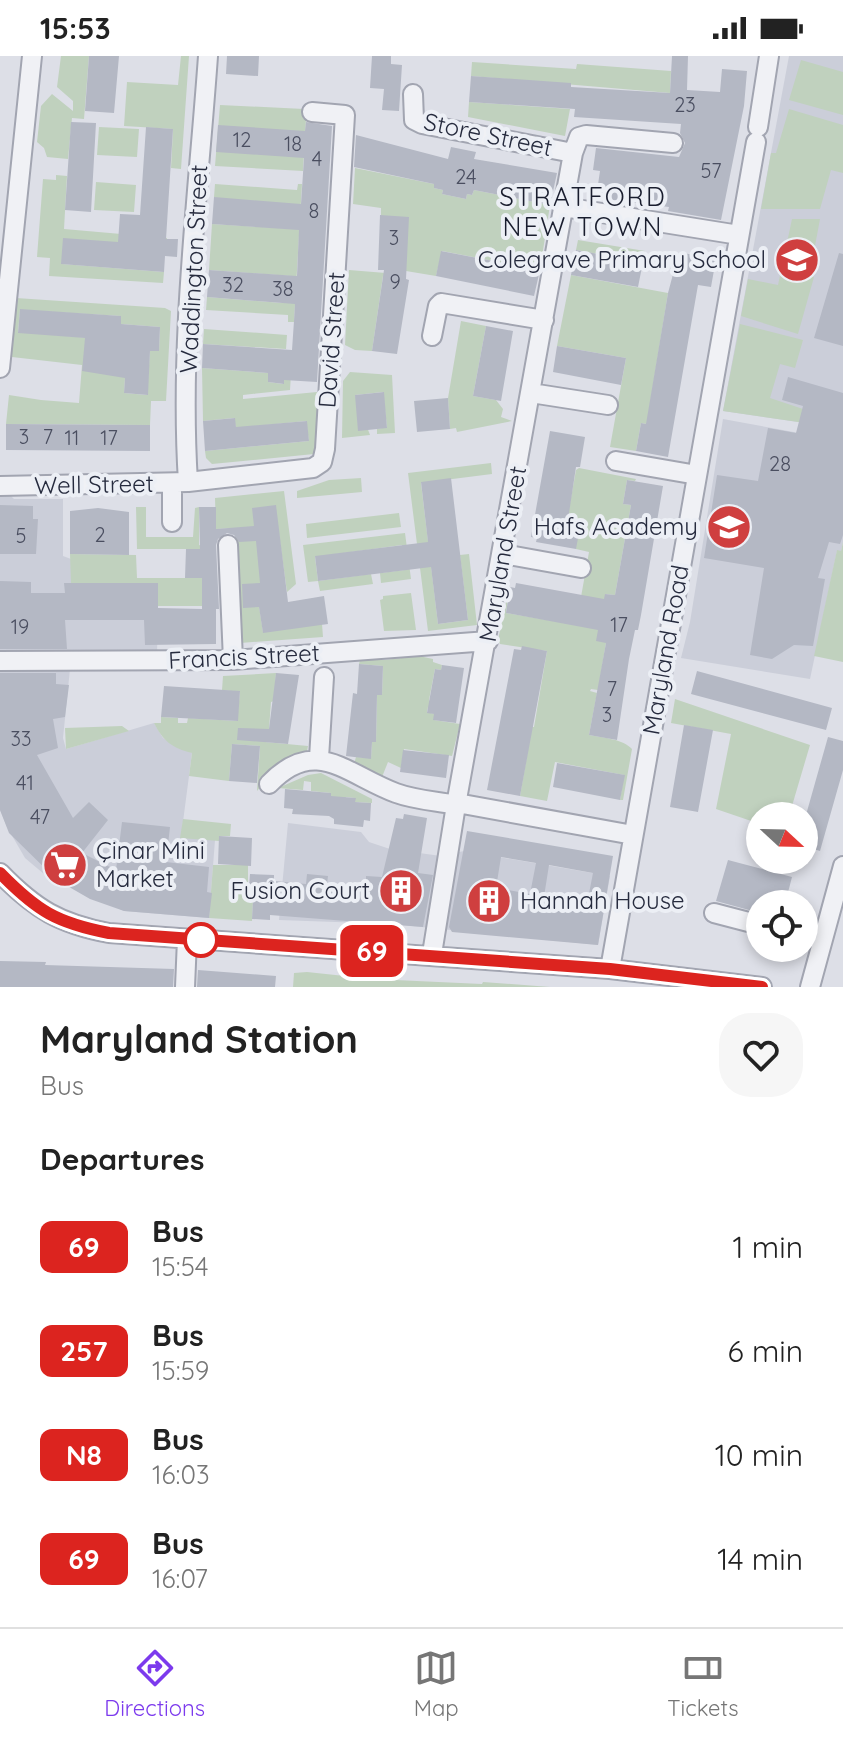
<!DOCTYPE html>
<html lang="en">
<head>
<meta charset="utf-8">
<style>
	:root { --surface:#fff; --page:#f6f6f6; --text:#222; --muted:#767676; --line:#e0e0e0; --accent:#7c3aed }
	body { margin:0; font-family:Quicksand,sans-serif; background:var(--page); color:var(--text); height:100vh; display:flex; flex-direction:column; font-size:30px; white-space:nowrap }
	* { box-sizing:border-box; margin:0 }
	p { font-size:26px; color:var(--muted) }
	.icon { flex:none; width:44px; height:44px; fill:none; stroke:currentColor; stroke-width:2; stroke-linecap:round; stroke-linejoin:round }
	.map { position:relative; height:931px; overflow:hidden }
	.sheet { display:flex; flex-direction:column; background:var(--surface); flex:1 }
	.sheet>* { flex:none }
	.badge { padding:0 16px; border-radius:12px; font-size:28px; line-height:52px }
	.needle { width:52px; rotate:112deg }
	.fabs { position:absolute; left:746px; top:746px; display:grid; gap:16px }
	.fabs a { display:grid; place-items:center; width:72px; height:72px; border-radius:50%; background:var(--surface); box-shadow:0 4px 12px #0003; font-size:40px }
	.map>.badge { position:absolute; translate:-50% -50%; box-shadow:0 0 0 4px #fff }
	h2 { padding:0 40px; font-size:30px; line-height:72px }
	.round { display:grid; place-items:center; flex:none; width:84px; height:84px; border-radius:32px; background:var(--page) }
	.overview { display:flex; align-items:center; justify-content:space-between; height:136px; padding:0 40px }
	h1 { font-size:38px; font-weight:700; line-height:60px }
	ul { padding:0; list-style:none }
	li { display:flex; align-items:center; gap:24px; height:104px; padding:0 40px }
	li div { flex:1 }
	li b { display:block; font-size:30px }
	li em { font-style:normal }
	li .badge { min-width:88px; font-weight:700; text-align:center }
	.status { display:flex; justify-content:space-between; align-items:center; height:56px; padding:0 40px; background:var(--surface); direction:ltr }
	.status svg { height:22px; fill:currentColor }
	.tab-bar { display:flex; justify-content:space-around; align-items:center; height:112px; border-top:2px solid var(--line); background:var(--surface); font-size:22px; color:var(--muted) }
	.tab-bar a { display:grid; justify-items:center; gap:4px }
	.tab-bar .current { color:var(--accent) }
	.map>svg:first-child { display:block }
	.built { fill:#cbced9 }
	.green { fill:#c0d1be; fill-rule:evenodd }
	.building { fill:#b4b8c4; fill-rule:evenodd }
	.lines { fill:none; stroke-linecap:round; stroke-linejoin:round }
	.minor-casing { stroke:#a2a5b1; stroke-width:22 }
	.minor { stroke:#f0f1f5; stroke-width:18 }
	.line-casing { stroke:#fff; stroke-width:18 }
	.line { stroke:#dc241f; stroke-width:12 }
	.stop-dot { fill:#fff; stroke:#dc241f; stroke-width:4 }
	.labels { text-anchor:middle; stroke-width:8; stroke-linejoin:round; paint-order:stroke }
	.number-label { font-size:20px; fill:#4a4e60 }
	.street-label { font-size:24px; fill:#262b3e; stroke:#eceff5 }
	.poi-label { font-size:24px; fill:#262b3e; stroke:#eceff5; text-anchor:end }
	.neighbourhood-label { font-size:26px; letter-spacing:2px; fill:#191d2e; stroke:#eceff5 }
</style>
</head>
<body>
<div class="status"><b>15:53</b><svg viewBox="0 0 49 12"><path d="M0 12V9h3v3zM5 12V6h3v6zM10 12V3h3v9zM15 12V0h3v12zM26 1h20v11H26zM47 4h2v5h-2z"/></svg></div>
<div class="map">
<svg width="843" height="931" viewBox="0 0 843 931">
	<rect width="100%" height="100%" fill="#dddfe7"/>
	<path class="built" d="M789 0H843V375L819 369 723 355Z
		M723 363 843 385V486L841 496 837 495 810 623 681 602 690 566Z
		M0 437H8L14 443H63V500L135 527 158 550 157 599H0Z
		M0 613H70L63 682 66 693 154 667 163 682 192 697 181 781 215 784 209 862 124 855 60 825 57 829 25 802 7 771 0 754Z
		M288 767 361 776 369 786 390 793 441 800 464 795 610 820 598 889 392 868 279 864Z"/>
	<path class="green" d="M61 0H89L84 63 72 62 68 103 47 101 44 92 37 86 41 50 52 38 73 55V45L57 31Z
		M181 0H189L181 113 171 112 173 73 124 70 127 26 178 29Z
		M801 4 843 16V59L789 44Z
		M472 6 576 13 577 8 671 15 670 37 471 20Z
		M469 46 570 53 565 80 468 61Z
		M220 49 304 53 303 63H306L303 115 215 110Z
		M789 53 843 69V117L831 114 820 153H761L771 97H776Z
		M99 71 139 73 137 101 97 99Z
		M355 112 434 128V132L443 134 442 138 466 143 467 138 472 139 474 134 550 149 540 214 442 195 436 220 406 215 381 159V152L353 148Z
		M56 119 67 120 64 173 167 182 166 190 62 208 164 216 163 227 49 220 50 202 37 201 43 123 56 124Z
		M96 126 136 129 134 156 94 154Z
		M215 128 297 134 298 128H302L294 266H288V259L206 254 207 241 282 247 291 220 209 214 212 168 295 173 214 141Z
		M792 163H820L815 190 803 191 799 207 801 213 814 221 798 278 741 260 748 223 778 229Z
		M578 184 645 195 643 206 576 194Z
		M349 214 398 218 383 220 372 295 355 294 345 289Z
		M571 219 668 237 648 360 662 371 641 367 636 395 610 391 626 302 557 290Z
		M16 242 165 252 171 255 166 345H151L150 369 6 368 9 339 41 344 79 347 82 309 12 301V296L9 295ZM20 254 121 260V268L160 271 159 295H150L147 339 124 337 127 292 90 282 18 276Z
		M461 265 486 270 473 340 496 344 503 353 501 361 512 365 457 376 456 372 450 373 448 342Z
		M740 268 803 284 795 312 780 308 770 342 821 359 819 369 723 355Z
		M204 273 287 279 286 293 203 288Z
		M285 300 292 301 290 334 243 339V343L317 336V392L314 398 212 408 206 402 205 395 309 385 306 365 236 372 234 362 203 365 202 312 268 317V326L283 328Z
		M350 316 392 319 395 377 377 378V373L387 371 383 336 355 339 370 379 342 382 343 325Z
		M491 407 492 418 421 427 438 568 468 564 460 499 469 498 477 569 428 575 408 417Z
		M579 412 636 423 635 425 627 424 623 448 631 449 615 539 605 538 606 587 598 634 591 633 590 635 597 637 589 679C604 682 623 683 632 693L623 744H620L624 719 555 706 547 745 520 740 531 676 528 671H534L547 595 500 588 498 584 510 528 506 557 576 569 589 496 576 493 567 464 576 414Z
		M361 422 362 436 297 442V435L329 424Z
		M284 435 296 528 287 536 275 449 264 549 259 550 263 576 322 568 323 581 240 587 235 472 216 473 215 442Z
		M136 451H146V481H193L195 452 199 451V489L202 490V493H137Z
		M399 457 401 471 307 482 306 468Z
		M405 477 411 523 381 527 380 517 405 514 402 489 315 501 318 525 371 518 373 528 320 535 318 525 308 526 303 489Z
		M843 486V606L814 600 837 494 841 495Z
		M70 498 136 499 137 522H202V550H134V527H71Z
		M411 537 416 574 384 575 380 544 383 543V540Z
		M419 600 433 603V606L442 609 441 614 435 613 429 644 435 652 428 651 427 656 434 658V664L460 668 452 700 404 693 401 712 388 706 382 721 354 708 356 701 371 702 372 686H376L377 639H382L383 610 359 608 360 604H384Z
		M276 617 274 645 271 646 269 673H266L265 686 308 690 307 695 273 715 257 735 260 690 232 688 229 725 189 720 192 697C172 692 163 685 154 667H161V661L178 662V667H187L188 662 237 665 240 636 222 634 223 620Z
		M675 643 810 689 789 760H760V768L716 753 731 678 671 667Z
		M122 670 129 675 66 693 65 672Z
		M321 717 372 743V747L355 746V742L346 741 345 745 331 743V737L311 735V726L304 725 303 734 278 732 308 719Z
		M183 763 231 768 230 780H220L219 785 180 782Z
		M213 809H248V844H253L252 865 209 862Z
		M307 916 373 923 482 928 483 926 550 931H293L294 917Z"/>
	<path class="building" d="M89 0H119L114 57 85 55Z
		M227 0H259L258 20 226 18Z
		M372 0H391V8L402 9 399 55 382 54 384 33 370 32Z
		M672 0H688L687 34 720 36 722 13 747 15 744 50 721 164 668 155 669 151 596 142 600 115 593 114 596 92 679 101 685 87 680 77 681 68 574 61 575 53 469 46 471 20 571 27V31L670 37Z
		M71 66 96 67 91 156 65 154Z
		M306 66 332 70 317 326 284 324V328L268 326V317L202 312 203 288 292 294 294 265 295 248 207 241 209 214 297 220 299 174 212 168 214 141 301 148 304 102 216 96 218 69 305 75Z
		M146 71 173 73 166 183H178L177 201 165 200 164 216 61 208 63 182 118 186 120 158 140 159Z
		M356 79 448 103 451 91 476 96 474 103 557 117 550 149 474 134 472 139 467 138 466 143 442 138 443 134 434 132V128L354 111Z
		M380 159 409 161 406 223 409 224 397 298 372 295 384 214H378Z
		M576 194 643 206 638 231 571 219Z
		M441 195 540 214 534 240 436 220Z
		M683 197 716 203 711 231 698 229 668 401 636 395 641 367 646 368 668 237 676 207 681 208Z
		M839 197 843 198V290L814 282Z
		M20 253 121 260V268L160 271 159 295H150L148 339 124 337 125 322 82 315 85 282 18 277Z
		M486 270 513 275 501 345 473 340Z
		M557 290 626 302 621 329 553 316Z
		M788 321 843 337V479L840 488 829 486 818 522 825 523 813 590 794 589 772 603 750 599 764 512 704 502 717 419 758 425 768 372 796 377 803 350 782 344Z
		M384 336 387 372 358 375 355 339Z
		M448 342 450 373 417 376 414 345Z
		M235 362 236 371 307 365 309 385 205 395 203 365Z
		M6 368 150 369V395L6 394Z
		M550 375 585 381 580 411H576L568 464 581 466 576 493 536 486 537 482 531 481Z
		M451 422 468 564 438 568 431 511 318 525 315 500 428 486 421 426Z
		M627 424 663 430 641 559 638 574H635L629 603 617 684 589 679 606 587 596 585 598 574 506 557 510 531 515 532 516 527 604 543 605 538 615 539 631 449 623 448Z
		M0 449 33 450V463H38L36 498H0Z
		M276 449 288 546 324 540 328 568 263 577 259 551 243 552 242 528 260 527 256 485 239 486 234 479 227 477 218 483 216 489 219 553H216V588L145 589 144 564H65L67 593H0V525L31 526V537H65L64 527H158V552L202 553V522H185L186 493H200L199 451H216V473L254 470 252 452Z
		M98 452 129 456V499L70 498V455Z
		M522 590 547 595 520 740 487 734 514 593 521 594Z
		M359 608 383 610 382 639H377L376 686H372L371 703 346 700 353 637 357 638Z
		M442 609 464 612 456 667 433 664 434 658 427 657 435 613 441 614Z
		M697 615 832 652 826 674 691 638Z
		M0 617H56V628L69 629 65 661 53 663 58 692 37 699 73 762 89 746 108 764 82 797 116 814 122 766 170 771 166 806 209 811 207 836 212 837 209 862 124 855 90 843 57 824 9 777 0 754Z
		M276 617 299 619 288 688 237 684 238 672 269 673Z
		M164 630 240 635 238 665 161 661Z
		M684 669 713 674 698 756 670 751Z
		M828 681 843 685V714L820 795 804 790V766Z
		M232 688 260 690 257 727 229 725Z
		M403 694 449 699 446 722 400 716Z
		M557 707 625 719 620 744 553 731Z
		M285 733 331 737V740L356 742 355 746 371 747 370 765 364 764 363 771 334 768V763L329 760 292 758 293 753 284 752Z
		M404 758 427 762 418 817 433 819 423 871 270 859V864L252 863 253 844H248L250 818 274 819V825L306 828 307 818 328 820 327 828 358 832 366 831V820L382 821 396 762 403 763Z
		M467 775 613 800 598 889 452 876 449 871ZM501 801 536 807 530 838 496 832ZM549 809 593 817 586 853 543 847Z
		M219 780 252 782 251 810 218 808Z
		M728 804 792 821 785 848H760V857L716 845Z
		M0 905 46 906 45 909 174 913 173 931H0Z
		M198 914 276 920 275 931H197Z"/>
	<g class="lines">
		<g class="minor-casing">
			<path id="minor" d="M413 38 414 64 422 68 573 97 579 81 586 79 673 87
				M758 71 769 0
				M564 151 739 179
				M432 280 438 250 441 247 544 264
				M0 312 32 0
				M531 337 608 349
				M616 405 697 419
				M188 426C179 285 198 141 208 0
				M172 427V466
				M0 430 188 426 313 412 322 406 325 393 345 59 312 56
				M228 489 233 604
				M503 498 581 512
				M0 605 233 604 488 585
				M319 702 324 621
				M269 728C316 679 347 719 396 737 415 744 436 745 456 749
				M457 747 633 779
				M0 817C35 853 60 868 109 877L610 913 762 931
				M714 857 760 869
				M432 898 456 749 573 97
				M610 913 756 86
				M185 931 187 883
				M810 931 843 810"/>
		</g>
		<use href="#minor" class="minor"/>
	</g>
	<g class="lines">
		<g class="line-casing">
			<path id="line" d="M0 817C37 855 57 867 109 877L610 913 762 931"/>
		</g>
		<use href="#line" class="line"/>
	</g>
	<defs>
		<g id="school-disc" transform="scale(2.3)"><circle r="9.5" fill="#cf3f3f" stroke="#eceff5"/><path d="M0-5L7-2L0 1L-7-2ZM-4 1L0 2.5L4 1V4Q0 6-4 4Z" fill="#fff"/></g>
		<g id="supermarket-disc" transform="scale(2.3)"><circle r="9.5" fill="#cf3f3f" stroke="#eceff5"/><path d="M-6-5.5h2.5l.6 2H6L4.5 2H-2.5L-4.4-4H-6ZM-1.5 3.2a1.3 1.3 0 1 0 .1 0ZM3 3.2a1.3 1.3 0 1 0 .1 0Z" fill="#fff"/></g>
		<g id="building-disc" transform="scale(2.3)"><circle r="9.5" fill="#cf3f3f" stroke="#eceff5"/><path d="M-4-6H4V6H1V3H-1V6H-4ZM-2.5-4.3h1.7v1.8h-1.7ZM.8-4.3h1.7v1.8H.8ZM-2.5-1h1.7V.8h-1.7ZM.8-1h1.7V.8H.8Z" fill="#fff"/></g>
	</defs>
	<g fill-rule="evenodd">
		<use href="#school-disc" x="797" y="204"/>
		<use href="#school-disc" x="729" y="471"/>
		<use href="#supermarket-disc" x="65" y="809"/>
		<use href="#building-disc" x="401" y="835"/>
		<use href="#building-disc" x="489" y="845"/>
	</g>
	<circle class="stop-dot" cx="201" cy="884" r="16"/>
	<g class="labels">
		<g class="number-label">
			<text x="685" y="56">23</text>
			<text x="242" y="91">12</text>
			<text x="293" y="95">18</text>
			<text x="317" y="110">4</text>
			<text x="711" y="122">57</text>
			<text x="466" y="128">24</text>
			<text x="314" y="162">8</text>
			<text x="394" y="189">3</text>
			<text x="395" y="233">9</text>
			<text x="233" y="236">32</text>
			<text x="283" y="240">38</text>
			<text x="24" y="388">3</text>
			<text x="48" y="388">7</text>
			<text x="72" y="389">11</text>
			<text x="109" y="389">17</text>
			<text x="780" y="415">28</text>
			<text x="100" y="486">2</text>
			<text x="21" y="487">5</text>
			<text x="619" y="576">17</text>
			<text x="20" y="578">19</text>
			<text x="612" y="640">7</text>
			<text x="607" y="666">3</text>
			<text x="21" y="690">33</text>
			<text x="25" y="734">41</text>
			<text x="40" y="768">47</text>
		</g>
		<g class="street-label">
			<text transform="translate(488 79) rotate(12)" y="8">Store Street</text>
			<text transform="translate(194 213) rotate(-87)" y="8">Waddington Street</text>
			<text transform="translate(332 284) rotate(-86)" y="8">David Street</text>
			<text transform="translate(94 429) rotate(-1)" y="8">Well Street</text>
			<text transform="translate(503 498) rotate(-80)" y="8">Maryland Street</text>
			<text transform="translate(666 594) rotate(-80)" y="8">Maryland Road</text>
			<text transform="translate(244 601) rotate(-3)" y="8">Francis Street</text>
		</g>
		<g class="poi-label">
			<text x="766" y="212">Colegrave Primary School</text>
			<text x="698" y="479">Hafs Academy</text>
			<text x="96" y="803" text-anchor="start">Çinar Mini<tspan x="96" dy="28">Market</tspan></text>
			<text x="370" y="843">Fusion Court</text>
			<text x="520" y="853" text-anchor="start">Hannah House</text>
		</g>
		<g class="neighbourhood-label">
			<text x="583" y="150">STRATFORD<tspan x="583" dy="30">NEW TOWN</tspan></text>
		</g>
	</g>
</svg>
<div class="fabs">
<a><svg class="needle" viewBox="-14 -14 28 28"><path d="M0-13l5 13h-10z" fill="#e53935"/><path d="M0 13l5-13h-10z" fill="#767676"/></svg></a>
<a><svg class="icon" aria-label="locate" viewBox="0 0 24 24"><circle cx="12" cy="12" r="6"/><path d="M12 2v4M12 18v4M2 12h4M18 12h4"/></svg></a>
</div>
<b class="badge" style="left:372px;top:895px;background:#dc241f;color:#fff">69</b>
</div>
<section class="sheet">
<div class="overview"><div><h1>Maryland Station</h1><p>Bus</p></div><a class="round"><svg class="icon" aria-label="heart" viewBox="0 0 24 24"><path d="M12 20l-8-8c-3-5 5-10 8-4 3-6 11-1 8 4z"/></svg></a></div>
<h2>Departures</h2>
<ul>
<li><span class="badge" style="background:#dc241f;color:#fff">69</span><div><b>Bus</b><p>15:54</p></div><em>1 min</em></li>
<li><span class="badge" style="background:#dc241f;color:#fff">257</span><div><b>Bus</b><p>15:59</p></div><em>6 min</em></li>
<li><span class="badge" style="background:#dc241f;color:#fff">N8</span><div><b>Bus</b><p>16:03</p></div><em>10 min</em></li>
<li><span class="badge" style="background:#dc241f;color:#fff">69</span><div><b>Bus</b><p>16:07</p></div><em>14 min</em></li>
</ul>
</section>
<nav class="tab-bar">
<a class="current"><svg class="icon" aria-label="directions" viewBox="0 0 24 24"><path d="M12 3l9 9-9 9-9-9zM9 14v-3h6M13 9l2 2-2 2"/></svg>Directions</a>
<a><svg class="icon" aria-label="map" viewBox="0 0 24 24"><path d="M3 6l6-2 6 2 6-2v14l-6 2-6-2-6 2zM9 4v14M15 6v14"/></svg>Map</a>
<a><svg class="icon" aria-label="tickets" viewBox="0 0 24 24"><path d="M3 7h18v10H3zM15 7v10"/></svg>Tickets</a>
</nav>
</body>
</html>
